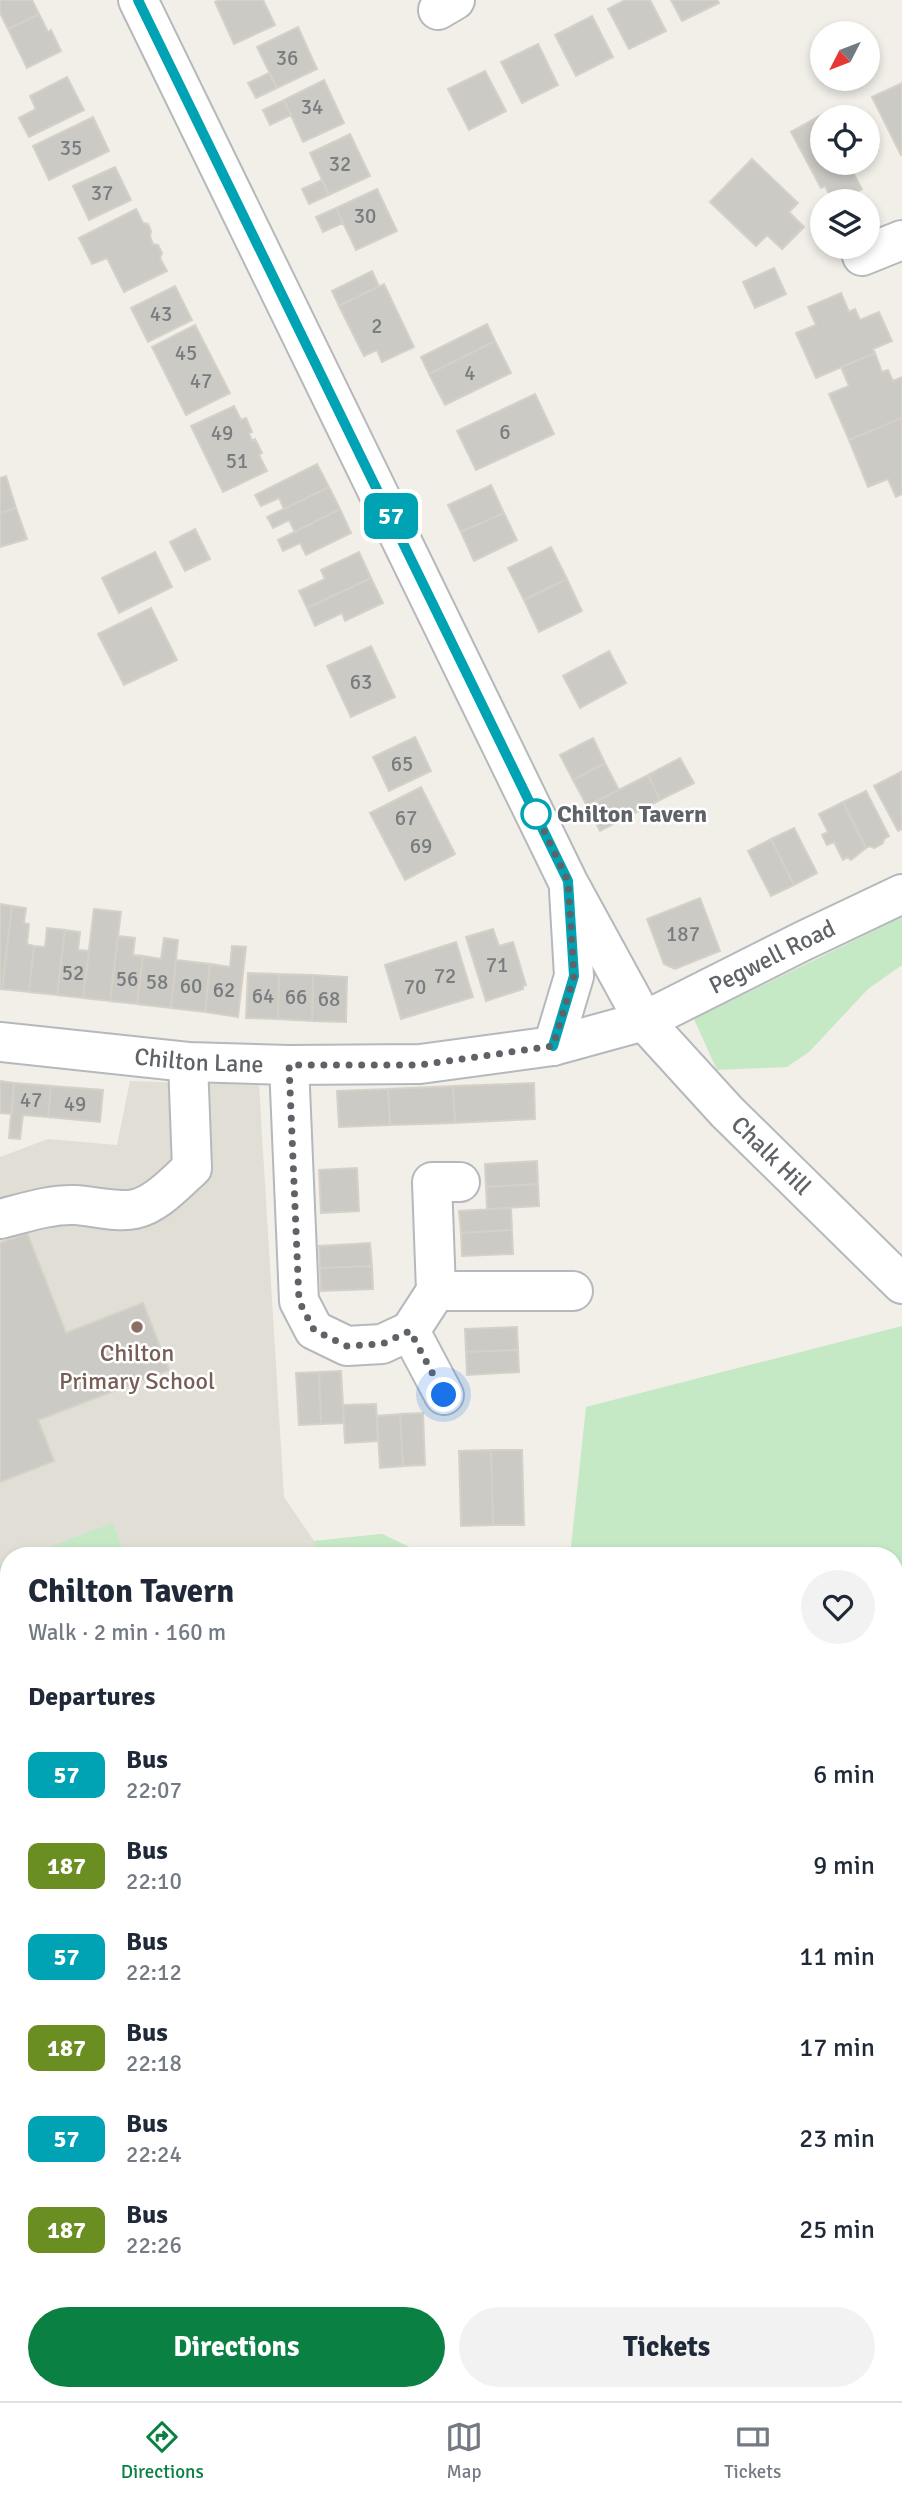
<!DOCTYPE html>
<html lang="en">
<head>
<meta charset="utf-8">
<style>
	:root { --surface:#fff; --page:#f2f2f3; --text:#1f2937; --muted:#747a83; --line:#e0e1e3; --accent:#0b8043 }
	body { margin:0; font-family:Signika,sans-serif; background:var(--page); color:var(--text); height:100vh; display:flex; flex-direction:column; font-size:26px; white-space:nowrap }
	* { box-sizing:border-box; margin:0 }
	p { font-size:23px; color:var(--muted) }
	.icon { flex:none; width:38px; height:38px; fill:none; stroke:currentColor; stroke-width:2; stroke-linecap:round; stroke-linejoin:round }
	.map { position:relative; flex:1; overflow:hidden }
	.side { position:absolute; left:0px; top:1547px; width:903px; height:854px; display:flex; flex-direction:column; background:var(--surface); border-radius:28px 28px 0 0; box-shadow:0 4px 10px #0003 }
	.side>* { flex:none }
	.badge { padding:0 14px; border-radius:10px; font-size:24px; line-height:46px }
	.needle { width:46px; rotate:228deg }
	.controls { position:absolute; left:810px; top:21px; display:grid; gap:14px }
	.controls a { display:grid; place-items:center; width:70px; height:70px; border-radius:50%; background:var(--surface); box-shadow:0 4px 10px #0003; font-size:35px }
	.you { position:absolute; width:35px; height:35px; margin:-18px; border:5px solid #fff; border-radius:50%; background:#1a73e8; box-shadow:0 0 0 10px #1a73e833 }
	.map>.badge { position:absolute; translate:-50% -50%; box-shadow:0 0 0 4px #fff }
	h2 { padding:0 28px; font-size:26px; line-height:63px }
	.round { display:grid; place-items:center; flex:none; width:74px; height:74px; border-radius:37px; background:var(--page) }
	.head { display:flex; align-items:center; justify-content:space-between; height:119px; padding:0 28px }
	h1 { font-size:33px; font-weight:800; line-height:52px }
	.cta { display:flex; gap:14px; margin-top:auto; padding:14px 28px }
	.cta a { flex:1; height:80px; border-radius:42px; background:var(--accent); color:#fff; font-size:28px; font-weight:800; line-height:80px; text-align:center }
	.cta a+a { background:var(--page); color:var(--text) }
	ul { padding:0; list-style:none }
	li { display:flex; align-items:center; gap:21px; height:91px; padding:0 28px }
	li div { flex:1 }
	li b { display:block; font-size:26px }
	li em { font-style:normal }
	li .badge { min-width:77px; font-weight:700; text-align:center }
	.tab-bar { display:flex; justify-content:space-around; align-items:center; height:98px; border-top:2px solid var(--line); background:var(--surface); font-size:19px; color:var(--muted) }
	.tab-bar a { display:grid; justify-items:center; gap:4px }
	.tab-bar .on { color:var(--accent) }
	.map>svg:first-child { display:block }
	.education { fill:#e1ded6 }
	.green { fill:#c5e8c5 }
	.building { fill:#cccac5; stroke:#d6d1c6; stroke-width:2 }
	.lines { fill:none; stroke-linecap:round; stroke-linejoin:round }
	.minor-casing { stroke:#b5b8bc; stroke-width:42 }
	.highway-casing { stroke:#f9ab00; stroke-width:42 }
	.minor { stroke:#fff; stroke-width:38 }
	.highway { stroke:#fde293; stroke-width:38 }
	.line-casing { stroke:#fff; stroke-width:16 }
	.line { stroke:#00a3b4; stroke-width:10 }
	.walk { stroke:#5f6368; stroke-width:7; stroke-dasharray:0 12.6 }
	.stop-dot { fill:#fff; stroke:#00a3b4; stroke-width:3.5 }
	.education-dot { fill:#8d6e63; stroke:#fff; stroke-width:2.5 }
	.labels { text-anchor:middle; stroke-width:5; stroke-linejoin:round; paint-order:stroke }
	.number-label { font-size:21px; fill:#7a7d7f }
	.stop-label { font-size:24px; font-weight:bold; fill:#5f6368; stroke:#fff; text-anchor:start }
	.street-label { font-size:24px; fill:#5f6368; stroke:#fff }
	.education-label { font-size:24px; fill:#785e54; stroke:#fff }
</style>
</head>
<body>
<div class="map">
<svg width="902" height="2401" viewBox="0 0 902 2401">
	<rect width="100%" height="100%" fill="#f1efe8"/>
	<path class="education" d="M130 1081 259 1085 284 1497 314 1541 382 1534 428 1556H9V1902L0 1905V1157L48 1139 117 1145Z"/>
	<path class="green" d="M902 917V965L868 989 809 1052 787 1067 717 1070 694 1019Z
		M902 1326V1658L894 1659V1556H570L586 1407Z
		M113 1523 125 1556H26Z
		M382 1534 428 1556H318L314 1541Z
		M9 1562V1728L0 1731V1565Z"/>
	<path class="building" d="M0 0H32L39 14 8 29 0 13Z
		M219 0H263L275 25 234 44 215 2Z
		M625 0H650L666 31 629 49 608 9Z
		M671 0H717L719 3 682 21Z
		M39 14 48 32 51 30 61 51 27 68 8 29Z
		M592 16 613 57 576 76 555 35Z
		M298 27 317 69 277 88 257 47Z
		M538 44 558 85 522 103 501 62Z
		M485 71 506 111 469 130 448 89Z
		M269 73 277 88 256 98 248 83Z
		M67 77 84 110 29 137 19 118 36 109 30 96Z
		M324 80 344 123 303 142 284 100Z
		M902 83V155H901L872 97Z
		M284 100 291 115 270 125 263 110Z
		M834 108 838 117H822V163H862L863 165 852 171 862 189 840 201H833L825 186 821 188 791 132Z
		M93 117 109 151 49 180 33 146Z
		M868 131 878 150 868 155Z
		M350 134 370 176 329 195 310 153Z
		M752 159 798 203 789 212 804 227 782 249 767 235 756 246 710 202Z
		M115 167 131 200 89 220 73 186Z
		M322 180 329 195 309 204 302 189Z
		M377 189 397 231 356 250 336 208Z
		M336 208 343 223 323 232 316 217Z
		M136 209 143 223 148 224 151 231 150 236 153 244 158 245 162 253 160 258 167 271 124 292 107 258 92 264 79 238Z
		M774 268 786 294 755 308 743 282Z
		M372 271 379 286 339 306 332 291Z
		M384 284 414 347 382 362 377 350 364 356 339 306Z
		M175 286 192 320 148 342 131 308Z
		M841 293 849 312 855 309 860 320 879 312 892 341 873 349 875 353 816 378 796 333 816 325 808 307Z
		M487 324 495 341 429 374 421 357Z
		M195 325 230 393 186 415 152 347Z
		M495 341 511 373 445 405 429 374Z
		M875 353 882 372 888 370 893 381 902 377V418L849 440 829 394 849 386 841 367Z
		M535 394 554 434 476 470 457 431Z
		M234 406 241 420 246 418 252 432 249 433 252 441 255 439 262 453 259 455 267 471 223 492 191 426Z
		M902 418V494L896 497 888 479 868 487 849 440Z
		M317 464 329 487 284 509 279 498 261 506 255 495Z
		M6 476 16 508 0 513V478Z
		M491 485 504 513 461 532 448 505Z
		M329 487 340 509 295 532 289 520 273 528 267 517Z
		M16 508 27 539 0 547V513Z
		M340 509 351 533 306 555 300 543 283 551 278 540Z
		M504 513 517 540 474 561 461 532Z
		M195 529 210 559 185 571 170 542Z
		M551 547 567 579 524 600 508 568Z
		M155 552 172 587 119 613 102 578Z
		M359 552 371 578 307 608 299 591 325 579 321 570Z
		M371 578 383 603 345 621 342 613 315 626 307 608Z
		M567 579 582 611 539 632 524 600Z
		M151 608 177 660 124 685 98 634Z
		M371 646 395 697 351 717 327 666Z
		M609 651 626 683 580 708 563 676Z
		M415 737 431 771 389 791 373 757Z
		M593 738 605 763 573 780 560 755Z
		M680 758 694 783 660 800 648 775Z
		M605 763 619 790 587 806 573 780Z
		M901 772 902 829 898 831 874 786Z
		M648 775 660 800 600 831 587 806Z
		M421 787 455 854 405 880 370 813Z
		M866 791 889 836 884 839 883 843 874 848 870 846 866 848 843 802Z
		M843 802 866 848 851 860 847 857 843 860 834 842 827 845 822 835 828 832 819 814Z
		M794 828 817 873 794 885 771 839Z
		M771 839 794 885 771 896 748 851Z
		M700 898 720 951 675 969 664 964 647 919Z
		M0 904 12 906 2 989H0Z
		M12 906 26 908 24 923 29 924 27 944 34 946 29 992 2 989Z
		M94 909 121 912 110 1001 83 998Z
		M47 928 65 930 57 995 29 992 34 946 45 947Z
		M493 929 499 946 513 942 526 985 523 986V989L486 1001 466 937Z
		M65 930 80 932 78 950 89 951 83 998 57 995Z
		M118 936 135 938 133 955 143 956 137 1004 110 1001Z
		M164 938 178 940 171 1008 137 1004 143 956 161 959Z
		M456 942 473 997 401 1019 385 965Z
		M232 946 246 947 238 1017 205 1012 210 964 230 967Z
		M176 960 210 964 205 1012 171 1008Z
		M248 973 279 974 278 1019 246 1018Z
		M279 974 313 975 312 1021 278 1019Z
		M313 975 347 977 346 1022 312 1021Z
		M0 1081 14 1083 12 1114 0 1113Z
		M14 1083 51 1086 48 1117 23 1115 20 1139 9 1138Z
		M534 1083 535 1119 455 1123 453 1086Z
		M51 1086 103 1090 100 1122 48 1117Z
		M453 1086 455 1123 390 1125 388 1089Z
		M388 1089 390 1125 339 1127 337 1091Z
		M537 1161 538 1184 486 1187 485 1164Z
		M357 1168 359 1211 321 1213 319 1170Z
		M538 1184 539 1206 487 1209 486 1187Z
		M511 1208 512 1230 461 1233 459 1211Z
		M512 1230 513 1254 462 1256 461 1233Z
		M27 1233 66 1333 143 1303 169 1370 38 1420 54 1461 0 1482V1243Z
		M370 1243 372 1266 320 1268 319 1246Z
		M372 1266 373 1289 321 1291 320 1268Z
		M517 1327 518 1350 466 1352 465 1329Z
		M518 1350 519 1372 467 1375 466 1352Z
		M341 1371 344 1423 321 1424 319 1372Z
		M319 1372 321 1424 299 1425 296 1373Z
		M376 1404 378 1441 345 1443 343 1405Z
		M423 1413 425 1465 403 1466 400 1414Z
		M400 1414 403 1466 380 1468 377 1416Z
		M491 1450H522L524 1525H493Z
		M491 1450 493 1525 461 1526 459 1451Z"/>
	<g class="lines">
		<g class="minor-casing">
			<g id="minor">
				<path id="s1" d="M138 0 568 882 644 1021 727 1112 902 1284"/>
				<path d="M438 10 455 0"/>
				<path d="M862 256 902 240"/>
				<path id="s2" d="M0 1042 188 1062 289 1065 420 1064 553 1046 644 1021 803 941 902 894"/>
				<path d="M553 1046 574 976 569 891"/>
				<path d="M289 1065 299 1301 314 1330 347 1346 382 1344 410 1331 436 1291 432 1182H460"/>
				<path d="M0 1219C24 1213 50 1204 75 1205 93 1206 117 1213 135 1209 157 1204 175 1183 192 1168L188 1062"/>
				<path d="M436 1291H573"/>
				<path d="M410 1331 444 1395"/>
			</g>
		</g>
		<g class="highway-casing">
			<path id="highway" d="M894 2185 902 2179
				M589 2401 601 2392"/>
		</g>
		<use href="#minor" class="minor"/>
		<use href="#highway" class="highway"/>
	</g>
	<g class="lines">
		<g class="line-casing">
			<path id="line" d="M138 0 568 881 574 976 553 1046"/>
		</g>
		<use href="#line" class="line"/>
		<path class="walk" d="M444 1395 410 1331 382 1344 347 1346 314 1330 299 1301 289 1065H420L553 1046 574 976 568 881 534 810 536 814"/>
	</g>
	<circle class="stop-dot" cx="536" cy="814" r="14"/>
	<circle class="education-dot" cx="137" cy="1327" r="7"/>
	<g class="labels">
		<g class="number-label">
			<text x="287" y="65">36</text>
			<text x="312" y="114">34</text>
			<text x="71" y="155">35</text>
			<text x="340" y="171">32</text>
			<text x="102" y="200">37</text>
			<text x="365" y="223">30</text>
			<text x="161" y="321">43</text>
			<text x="377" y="333">2</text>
			<text x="186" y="360">45</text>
			<text x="470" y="380">4</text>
			<text x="201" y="388">47</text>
			<text x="505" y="439">6</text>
			<text x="222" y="440">49</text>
			<text x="237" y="468">51</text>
			<text x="361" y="689">63</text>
			<text x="402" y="771">65</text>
			<text x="406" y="825">67</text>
			<text x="421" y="853">69</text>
			<text x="683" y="941">187</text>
			<text x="497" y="972">71</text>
			<text x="73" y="980">52</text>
			<text x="445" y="983">72</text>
			<text x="127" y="986">56</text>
			<text x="157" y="989">58</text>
			<text x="191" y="993">60</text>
			<text x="415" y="994">70</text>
			<text x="224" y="997">62</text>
			<text x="263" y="1003">64</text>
			<text x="296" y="1004">66</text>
			<text x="329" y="1006">68</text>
			<text x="31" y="1107">47</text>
			<text x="75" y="1111">49</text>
		</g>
		<g class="stop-label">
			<text x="557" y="822">Chilton Tavern</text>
		</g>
		<g class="street-label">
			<text dy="8" stroke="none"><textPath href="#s2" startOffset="793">Pegwell Road</textPath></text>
			<text dy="8" stroke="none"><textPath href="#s2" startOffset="200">Chilton Lane</textPath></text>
			<text dy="8" stroke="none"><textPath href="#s1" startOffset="1325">Chalk Hill</textPath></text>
		</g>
		<g class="education-label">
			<text x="137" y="1361">Chilton<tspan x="137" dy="28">Primary School</tspan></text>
		</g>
	</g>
</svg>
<div class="controls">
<a><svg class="needle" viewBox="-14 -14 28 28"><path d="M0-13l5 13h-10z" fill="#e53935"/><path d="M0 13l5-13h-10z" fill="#747a83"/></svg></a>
<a><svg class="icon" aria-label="locate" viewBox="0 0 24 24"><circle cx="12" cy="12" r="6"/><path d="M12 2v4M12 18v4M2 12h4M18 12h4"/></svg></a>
<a><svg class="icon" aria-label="layers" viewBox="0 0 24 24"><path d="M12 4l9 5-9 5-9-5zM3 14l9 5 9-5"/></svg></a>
</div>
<div class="you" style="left:444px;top:1395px"></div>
<b class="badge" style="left:391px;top:516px;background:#00a3b4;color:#fff">57</b>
<section class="side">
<div class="head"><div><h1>Chilton Tavern</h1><p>Walk · 2 min · 160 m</p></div><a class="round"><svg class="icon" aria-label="heart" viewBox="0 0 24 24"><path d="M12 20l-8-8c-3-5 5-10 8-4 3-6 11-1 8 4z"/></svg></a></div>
<h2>Departures</h2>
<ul>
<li><span class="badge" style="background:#00a3b4;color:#fff">57</span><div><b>Bus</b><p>22:07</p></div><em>6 min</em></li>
<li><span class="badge" style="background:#6b8e23;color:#fff">187</span><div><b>Bus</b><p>22:10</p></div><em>9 min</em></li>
<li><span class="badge" style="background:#00a3b4;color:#fff">57</span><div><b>Bus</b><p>22:12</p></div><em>11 min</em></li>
<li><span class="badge" style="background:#6b8e23;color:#fff">187</span><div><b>Bus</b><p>22:18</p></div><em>17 min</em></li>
<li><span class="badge" style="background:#00a3b4;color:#fff">57</span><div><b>Bus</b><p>22:24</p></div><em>23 min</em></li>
<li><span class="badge" style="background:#6b8e23;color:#fff">187</span><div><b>Bus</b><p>22:26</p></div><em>25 min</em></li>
</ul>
<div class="cta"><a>Directions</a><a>Tickets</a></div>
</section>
</div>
<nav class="tab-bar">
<a class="on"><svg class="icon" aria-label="directions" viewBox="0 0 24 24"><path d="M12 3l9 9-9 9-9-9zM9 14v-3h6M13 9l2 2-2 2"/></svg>Directions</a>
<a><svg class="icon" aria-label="map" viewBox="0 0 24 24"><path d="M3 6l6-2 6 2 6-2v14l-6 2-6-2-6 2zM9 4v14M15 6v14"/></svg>Map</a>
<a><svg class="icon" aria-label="tickets" viewBox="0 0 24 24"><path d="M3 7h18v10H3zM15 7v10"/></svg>Tickets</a>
</nav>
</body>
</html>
